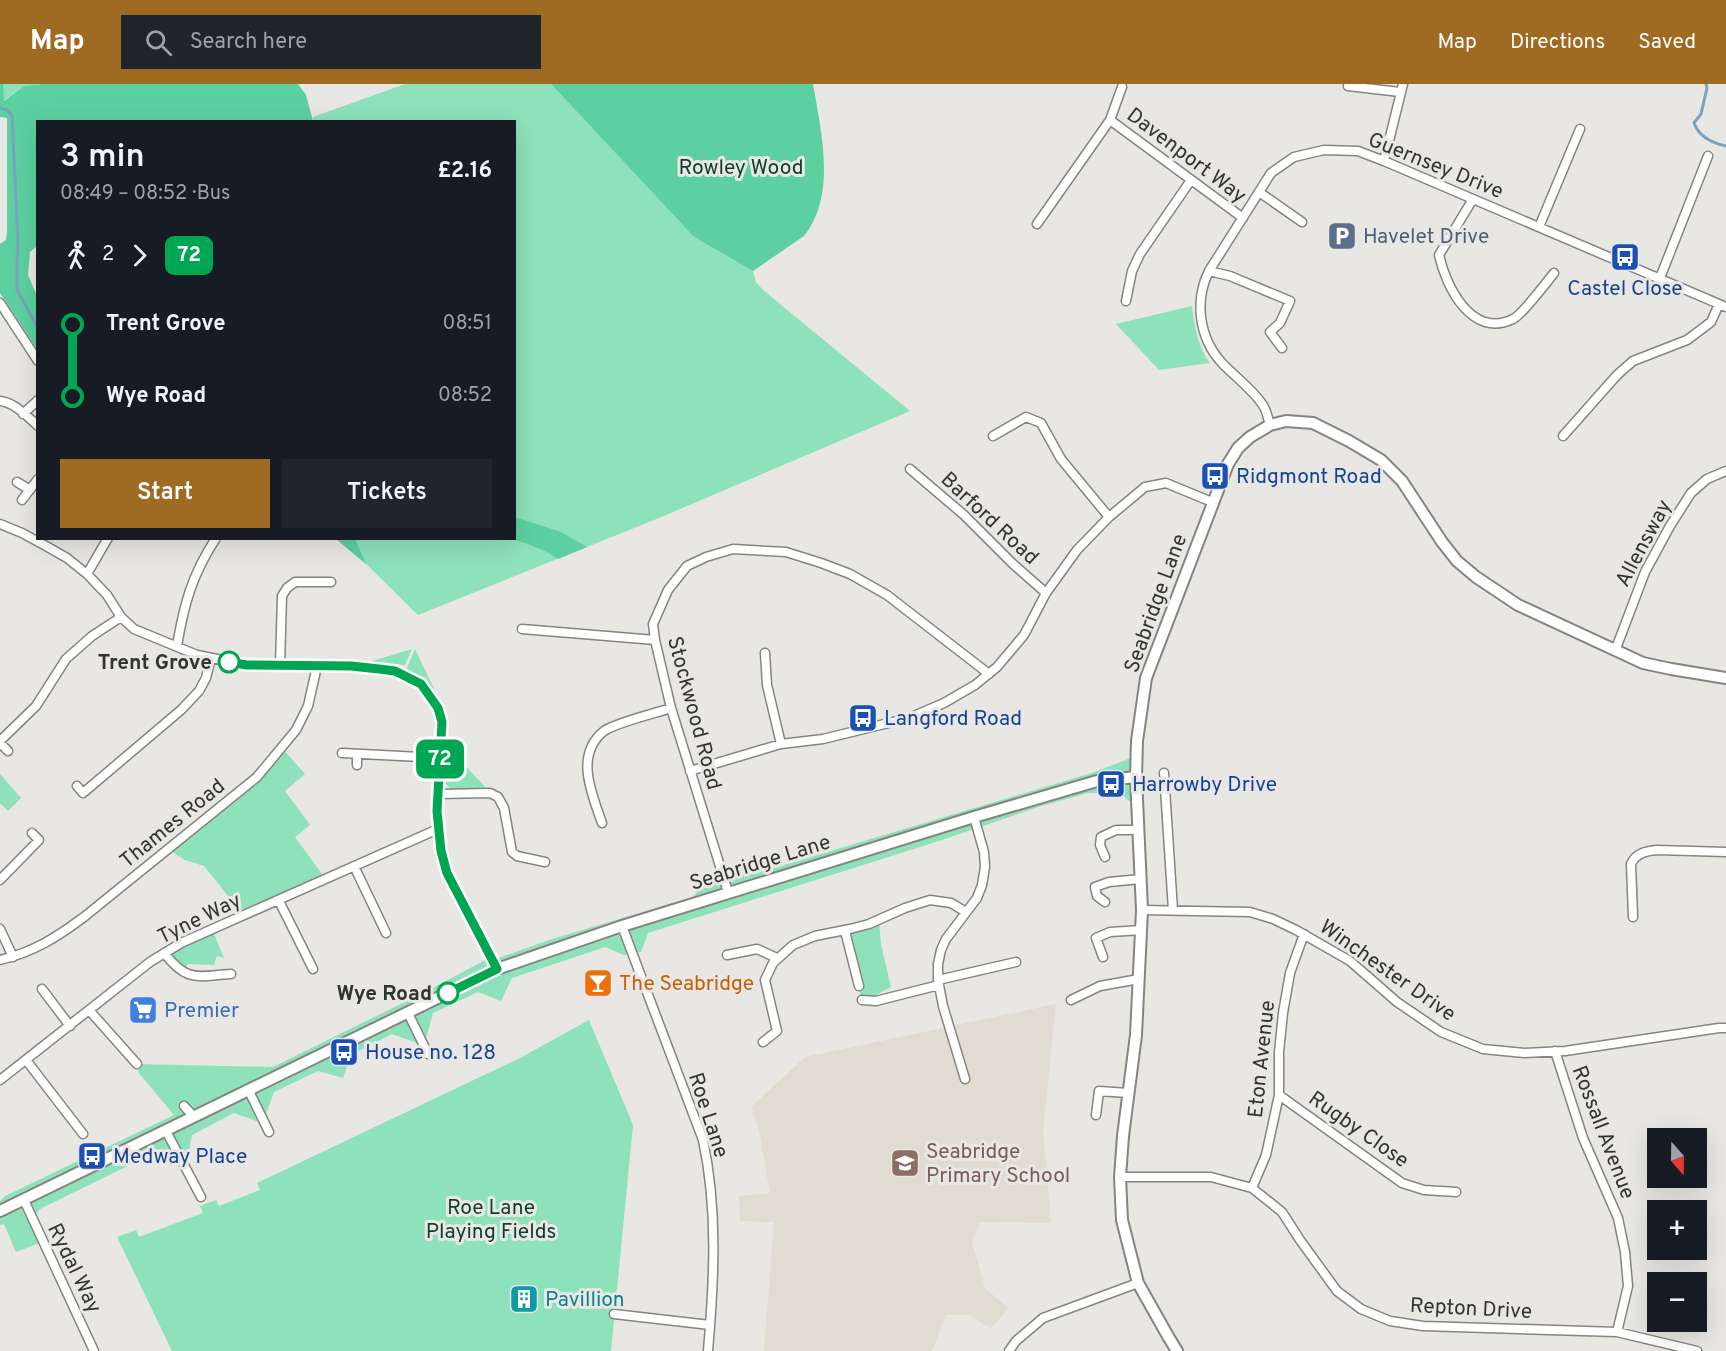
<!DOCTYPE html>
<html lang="en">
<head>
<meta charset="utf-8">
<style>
	:root { --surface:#171b24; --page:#20242c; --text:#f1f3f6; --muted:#9ea1a6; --accent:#9f6a22 }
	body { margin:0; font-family:Overpass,sans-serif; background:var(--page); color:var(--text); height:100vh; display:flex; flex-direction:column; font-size:22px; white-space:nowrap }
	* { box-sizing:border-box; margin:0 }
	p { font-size:20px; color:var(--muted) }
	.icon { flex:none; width:33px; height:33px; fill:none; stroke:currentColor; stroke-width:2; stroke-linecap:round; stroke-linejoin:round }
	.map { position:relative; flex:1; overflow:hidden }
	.drawer { position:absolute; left:36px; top:36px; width:480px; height:420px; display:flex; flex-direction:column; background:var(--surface); border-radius:0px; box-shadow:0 6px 24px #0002 }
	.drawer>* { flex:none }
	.badge { padding:0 12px; border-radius:9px; font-size:21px; line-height:39px }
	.needle { width:39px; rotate:160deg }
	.buttons { position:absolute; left:1647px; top:1044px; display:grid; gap:12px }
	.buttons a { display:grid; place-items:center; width:60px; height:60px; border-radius:0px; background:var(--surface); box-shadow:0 6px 24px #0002; font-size:30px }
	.map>.badge { position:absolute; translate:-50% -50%; box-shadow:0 0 0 3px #fff }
	.legs { display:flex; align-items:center; gap:9px; height:66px; padding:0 24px; font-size:20px }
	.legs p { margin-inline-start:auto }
	.overview { display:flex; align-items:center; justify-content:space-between; height:102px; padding:0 24px }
	h1 { font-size:33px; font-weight:600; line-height:45px }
	.action { display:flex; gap:12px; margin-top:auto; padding:12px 24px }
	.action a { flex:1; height:69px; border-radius:0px; background:var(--accent); color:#fff; font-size:24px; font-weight:600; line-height:69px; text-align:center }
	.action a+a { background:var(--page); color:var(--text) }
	ul { padding:0 24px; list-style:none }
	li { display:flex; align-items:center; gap:21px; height:72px; font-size:22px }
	li i { display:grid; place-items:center; width:9px; height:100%; margin:0 8px; background:currentColor }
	li i::after { content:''; width:15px; height:15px; margin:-8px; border:4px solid; border-radius:50%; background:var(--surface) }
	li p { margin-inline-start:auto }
	li:first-child i { background:linear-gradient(#0000 50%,currentColor 0) }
	li:last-child i { background:linear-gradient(currentColor 50%,#0000 0) }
	header { display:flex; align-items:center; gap:36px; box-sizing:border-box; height:84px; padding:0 30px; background:var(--accent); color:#fff }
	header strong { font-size:28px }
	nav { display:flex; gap:33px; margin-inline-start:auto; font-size:21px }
	.search { width:420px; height:54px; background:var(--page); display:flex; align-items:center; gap:15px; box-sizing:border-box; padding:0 21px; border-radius:0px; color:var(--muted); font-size:22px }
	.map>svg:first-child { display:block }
	.built { fill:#e0dcd1 }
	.green { fill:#8de1bb }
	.forest { fill:#5cd0a0 }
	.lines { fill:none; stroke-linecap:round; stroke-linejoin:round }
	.stream { stroke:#7ca3bc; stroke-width:3 }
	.minor-casing { stroke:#868481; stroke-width:11 }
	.tertiary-casing { stroke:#868481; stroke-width:14 }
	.minor { stroke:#fff; stroke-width:8 }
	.tertiary { stroke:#fff; stroke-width:10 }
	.line-1-casing { stroke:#fff; stroke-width:14 }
	.line-1 { stroke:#00a651; stroke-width:9 }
	.stop-1-dot { fill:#fff; stroke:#00a651; stroke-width:3 }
	.labels { text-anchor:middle; stroke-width:6; stroke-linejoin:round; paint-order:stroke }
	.street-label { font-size:21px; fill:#333331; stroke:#e9e7e3 }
	.park-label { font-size:21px; fill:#0c3f2c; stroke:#e9e7e3 }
	.service-label { font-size:21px; fill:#4e5e75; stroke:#e9e7e3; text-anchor:start }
	.transit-label { font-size:21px; fill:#164399; stroke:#e9e7e3; text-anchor:start }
	.stop-label { font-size:21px; font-weight:bold; fill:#333331; stroke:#e9e7e3; text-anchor:end }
	.food-label { font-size:21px; fill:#c56008; stroke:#e9e7e3; text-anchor:start }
	.shop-label { font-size:21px; fill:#366cbe; stroke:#e9e7e3; text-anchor:start }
	.education-label { font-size:21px; fill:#785e54; stroke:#e9e7e3; text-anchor:start }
	.culture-label { font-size:21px; fill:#0d838f; stroke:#e9e7e3; text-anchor:start }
</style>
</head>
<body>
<header>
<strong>Map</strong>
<div class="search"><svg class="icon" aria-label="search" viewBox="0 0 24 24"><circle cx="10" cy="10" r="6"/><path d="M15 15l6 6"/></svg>Search here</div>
<nav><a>Map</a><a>Directions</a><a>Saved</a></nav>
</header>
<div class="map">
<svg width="1726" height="1267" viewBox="0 0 1726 1267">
	<rect width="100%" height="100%" fill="#e9e7e3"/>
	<path class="built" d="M1056 920 1043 1047 1051 1139 980 1138 972 1158 985 1204 1008 1224 999 1235 991 1245 970 1231H946L932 1267H764L774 1138 740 1137 739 1112 770 1109 759 1047 751 1023 805 973Z"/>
	<path class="green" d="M1 0H43L24 2 3 17Z
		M405 0H551L694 153 753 187 756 198 763 206 910 327 659 434 418 531 366 480 336 455 514 454V38H313V33Z
		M1192 222C1194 240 1198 264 1210 279L1159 286 1116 240Z
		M412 565 405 581 369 578Z
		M415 565 434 605 433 610 404 591Z
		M442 656 486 704 490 709 456 710 445 699 440 682Z
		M282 664 305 690 285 707 310 741 295 753 325 794 244 832 204 782 185 776 168 765 257 693Z
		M1136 672 1137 717H1129L1120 709H1088L1038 723 942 756 648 849 641 868 624 871 605 863 512 894 501 917 478 908 433 929 426 955 420 960 392 950 351 971 343 994 318 987 274 1008 263 1038H259L234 1029 192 1051 187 1078 180 1081 154 1069 40 1125 32 1136 42 1158 16 1168 4 1140 0 1141V1117L5 1112 174 1031 139 989 137 980 273 983 427 907 491 873 499 874 549 856 693 813 714 786 720 784 728 783 760 788 1092 689Z
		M0 690 21 714 8 727 0 719Z
		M879 835 881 861 891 903 876 911 869 917 862 916 845 847Z
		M212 845 224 874 217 872 214 881 188 880 183 889 164 869Z
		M589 936 633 1041 611 1267H172L117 1153 136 1146 139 1153 203 1129 200 1122 216 1116 219 1122 260 1106 257 1099 520 974Z"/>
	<path class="forest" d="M0 0H3L4 17 24 2 43 0H298L306 11 313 37 38 38 37 162 30 168 28 191 37 212V265L0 209V160L6 156 7 147V34L0 33Z
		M551 0H813C821 47 837 111 804 152L753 187 694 153Z
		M515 433 561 448 587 463 558 475C544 465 528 460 513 455L514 454Z
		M336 455H355L366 480Z"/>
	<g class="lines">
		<path class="stream" d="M1706 0 1707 4 1701 30 1694 39C1699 53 1712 59 1726 62
			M0 24 6 26 12 31 18 157 17 176V206L38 244"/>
		<g class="minor-casing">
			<path id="minor" d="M1348 2 1400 8
				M1110 36 1243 134
				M1384 77 1403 0
				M1259 108 1302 138
				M1473 115 1439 171C1446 203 1472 255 1513 235 1522 231 1546 199 1554 189
				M1037 140 1110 36 1122 3
				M1539 143 1580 45
				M1209 187 1230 192 1290 217 1280 239 1270 248 1282 264
				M1660 194 1708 72
				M1126 217 1132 187 1140 170 1191 96
				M0 219 38 277
				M0 317C14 318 28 333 38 342
				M23 330 38 316
				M1270 341C1268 335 1267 328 1264 323 1256 308 1234 292 1222 279 1199 254 1194 217 1209 187L1271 89 1294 73 1324 66 1358 67 1384 77 1726 223
				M993 352 1026 333 1041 339 1061 375 1109 433
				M1563 352 1617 291 1633 277 1687 256 1711 238 1719 220
				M910 385 964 431 1013 480 1046 509
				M17 398 30 406
				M22 416 38 395
				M0 440 22 449 46 462 67 474 87 490 107 511 121 533 134 545 197 571 247 581 351 582 379 585 395 587 421 600 438 624 442 638 437 727 441 767 448 789 497 885
				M87 490 108 454
				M522 545 655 556
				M177 562C184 520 192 491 216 454
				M1615 567 1645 488 1670 442 1691 409 1707 395 1726 387
				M765 569 767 601 781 660
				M280 582 282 512 287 504 295 498H331
				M0 657 36 622 66 575 92 552 121 533
				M0 659 8 667
				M342 669 440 674
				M357 681V670
				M690 687 781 660 823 655 909 634 944 619 975 601 997 583 1024 551 1046 509 1077 466 1109 433 1145 403 1166 399 1212 418
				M1164 689 1173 826
				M77 702 83 709 181 626 199 607 206 594 211 574
				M439 710 490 709 498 713 504 724 512 768 517 772 545 778
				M602 739C592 710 574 671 604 647 615 639 656 629 671 624
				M1105 773 1100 761 1101 753 1116 746H1138
				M354 782 386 849
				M0 796 39 756 32 749
				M728 808 671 624 655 556 653 540 668 506 687 482 706 473 733 465 786 468 821 479 850 490 887 511 989 590
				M279 817 313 885
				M1105 818 1097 812 1095 803 1109 798 1141 795
				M1142 826 1250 828 1273 835 1296 846 1350 877 1397 918 1441 948 1483 965 1524 969 1565 967 1719 944H1726
				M1633 833 1631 780C1636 769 1646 767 1657 766L1726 768
				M622 842 703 1056C718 1126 714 1197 708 1267
				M0 845 13 873
				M845 847 859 902
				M164 869C188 899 196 892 231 890
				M727 871 757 865 777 874
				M1103 873 1096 854 1110 848 1142 846
				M0 876C34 868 57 853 84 833L257 693 296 646 308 622 317 582
				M938 896 1016 878
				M42 905 70 942
				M862 916 876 917 939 901
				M1071 916 1100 902 1139 895
				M89 926 137 980
				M408 929 428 970
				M763 958 777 947 765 896 773 879 793 861 815 852 850 845 869 840 905 824 930 816 951 819 966 828
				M1555 967 1583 1054 1618 1134 1625 1168 1628 1202 1617 1248
				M26 976 83 1050
				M965 995 943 922 938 896V880L941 866 946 855 977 814 982 801 985 783 984 768 974 733
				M0 996 150 878 181 859 438 745
				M248 1005 269 1048
				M1279 1011 1402 1099 1424 1106 1456 1108
				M184 1022 194 1033
				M1096 1031 1099 1007 1128 1009
				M166 1047 201 1113
				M1120 1093H1211L1252 1104 1282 1128 1300 1156 1337 1207 1361 1225 1390 1237 1423 1242 1617 1248 1697 1267
				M1252 1104 1266 1071 1279 1011V968L1283 929 1290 889 1304 850
				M24 1116 94 1267
				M614 1230 710 1241
				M1009 1267 1016 1257 1043 1234 1138 1199"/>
		</g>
		<g class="tertiary-casing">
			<path id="tertiary" d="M1136 693 1142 826 1136 951 1123 1052 1120 1093 1122 1136 1138 1199 1169 1254 1177 1267
				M0 1127 497 885 622 842 974 733 1097 697 1136 693 1137 657 1146 594 1228 380 1238 364 1250 353 1270 341 1286 337 1313 339 1349 357 1381 376 1402 397 1442 458 1457 477 1476 493 1518 521 1643 579 1671 585 1726 594"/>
		</g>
		<use href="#minor" class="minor"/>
		<use href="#tertiary" class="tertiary"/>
	</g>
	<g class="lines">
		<g class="line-1-casing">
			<path id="line-1" d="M229 578 247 581 351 582 379 585 395 587 421 600 438 624 442 638 437 727 441 767 447 789 497 885 448 909"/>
		</g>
		<use href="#line-1" class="line-1"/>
	</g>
	<defs>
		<g id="parking-square" transform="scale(1.5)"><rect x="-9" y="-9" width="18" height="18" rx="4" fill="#5c6f8a" stroke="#e9e7e3"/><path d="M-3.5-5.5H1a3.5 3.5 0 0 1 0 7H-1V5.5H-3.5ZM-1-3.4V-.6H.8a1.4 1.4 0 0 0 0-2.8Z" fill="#fff"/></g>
		<g id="bus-square" transform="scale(1.5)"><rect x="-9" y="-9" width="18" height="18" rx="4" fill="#1a4fb4" stroke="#e9e7e3"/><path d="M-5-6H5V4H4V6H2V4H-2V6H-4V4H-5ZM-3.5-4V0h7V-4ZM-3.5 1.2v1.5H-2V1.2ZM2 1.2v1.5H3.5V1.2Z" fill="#fff"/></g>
		<g id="bar-square" transform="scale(1.5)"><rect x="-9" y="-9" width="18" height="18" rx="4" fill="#e8710a" stroke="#e9e7e3"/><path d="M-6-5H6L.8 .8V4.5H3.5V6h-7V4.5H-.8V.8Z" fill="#fff"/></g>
		<g id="supermarket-square" transform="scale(1.5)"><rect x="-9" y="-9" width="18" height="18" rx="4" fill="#3f7fe0" stroke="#e9e7e3"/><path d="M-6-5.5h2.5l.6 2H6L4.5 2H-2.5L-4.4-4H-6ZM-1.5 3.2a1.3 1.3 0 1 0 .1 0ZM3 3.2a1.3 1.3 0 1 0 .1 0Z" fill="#fff"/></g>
		<g id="school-square" transform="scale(1.5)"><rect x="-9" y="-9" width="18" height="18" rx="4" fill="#8d6e63" stroke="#e9e7e3"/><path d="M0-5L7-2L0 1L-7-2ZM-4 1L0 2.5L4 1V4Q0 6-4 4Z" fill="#fff"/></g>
		<g id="building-square" transform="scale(1.5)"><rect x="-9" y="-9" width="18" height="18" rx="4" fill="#0f9aa8" stroke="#e9e7e3"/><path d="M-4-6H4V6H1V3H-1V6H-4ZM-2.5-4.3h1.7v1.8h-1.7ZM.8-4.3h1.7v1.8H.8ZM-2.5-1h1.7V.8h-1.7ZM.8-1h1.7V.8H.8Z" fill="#fff"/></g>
	</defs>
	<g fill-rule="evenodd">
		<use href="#parking-square" x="1342" y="152"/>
		<use href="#bus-square" x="1625" y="173"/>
		<use href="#bus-square" x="1215" y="392"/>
		<use href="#bus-square" x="863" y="634"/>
		<use href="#bus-square" x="1111" y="700"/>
		<use href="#bar-square" x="598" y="899"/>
		<use href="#supermarket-square" x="143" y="926"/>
		<use href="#bus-square" x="344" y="968"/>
		<use href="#bus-square" x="92" y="1072"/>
		<use href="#school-square" x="905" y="1079"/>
		<use href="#building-square" x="524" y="1215"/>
	</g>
	<g class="stop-1-dot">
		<circle cx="229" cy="578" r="10"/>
		<circle cx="448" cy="909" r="10"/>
	</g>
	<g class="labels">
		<g class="street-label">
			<text transform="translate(1187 71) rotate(37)" y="7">Davenport Way</text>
			<text transform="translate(1436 81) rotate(22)" y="7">Guernsey Drive</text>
			<text transform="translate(990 434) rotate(43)" y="7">Barford Road</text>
			<text transform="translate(1643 459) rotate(-62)" y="7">Allensway</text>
			<text transform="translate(1155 519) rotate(-70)" y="7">Seabridge Lane</text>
			<text transform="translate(695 629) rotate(75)" y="7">Stockwood Road</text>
			<text transform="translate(172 739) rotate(-39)" y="7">Thames Road</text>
			<text transform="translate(760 778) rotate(-17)" y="7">Seabridge Lane</text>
			<text transform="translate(199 834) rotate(-26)" y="7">Tyne Way</text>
			<text transform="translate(1388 886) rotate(35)" y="7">Winchester Drive</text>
			<text transform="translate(1261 975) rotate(-84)" y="7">Eton Avenue</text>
			<text transform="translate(709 1031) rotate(72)" y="7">Roe Lane</text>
			<text transform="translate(1359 1045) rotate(35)" y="7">Rugby Close</text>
			<text transform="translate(1604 1048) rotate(69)" y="7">Rossall Avenue</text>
			<text transform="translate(75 1184) rotate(64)" y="7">Rydal Way</text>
			<text transform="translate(1471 1224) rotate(3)" y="7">Repton Drive</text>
		</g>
		<g class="park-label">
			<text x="741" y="90">Rowley Wood</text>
			<text x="491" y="1130">Roe Lane<tspan x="491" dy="24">Playing Fields</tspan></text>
		</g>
		<g class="service-label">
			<text x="1363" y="159">Havelet Drive</text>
		</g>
		<g class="transit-label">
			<text x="1625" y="211" text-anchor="middle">Castel Close</text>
			<text x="1236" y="399">Ridgmont Road</text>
			<text x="884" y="641">Langford Road</text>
			<text x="1132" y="707">Harrowby Drive</text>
			<text x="365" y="975">House no. 128</text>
			<text x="113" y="1079">Medway Place</text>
		</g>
		<g class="stop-label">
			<text x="212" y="585">Trent Grove</text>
			<text x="432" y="916">Wye Road</text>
		</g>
		<g class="food-label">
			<text x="619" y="906">The Seabridge</text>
		</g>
		<g class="shop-label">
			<text x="164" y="933">Premier</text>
		</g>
		<g class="education-label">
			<text x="926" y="1074">Seabridge<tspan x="926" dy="24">Primary School</tspan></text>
		</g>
		<g class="culture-label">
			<text x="545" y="1222">Pavillion</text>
		</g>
	</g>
</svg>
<div class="buttons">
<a><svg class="needle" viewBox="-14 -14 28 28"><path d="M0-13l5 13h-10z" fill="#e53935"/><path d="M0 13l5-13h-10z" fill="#9ea1a6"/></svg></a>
<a>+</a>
<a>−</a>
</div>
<b class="badge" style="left:440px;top:675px;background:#00a651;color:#fff">72</b>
<section class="drawer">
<div class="overview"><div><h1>3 min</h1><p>08:49 – 08:52 · Bus</p></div><b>£2.16</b></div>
<div class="legs"><svg class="icon" aria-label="walk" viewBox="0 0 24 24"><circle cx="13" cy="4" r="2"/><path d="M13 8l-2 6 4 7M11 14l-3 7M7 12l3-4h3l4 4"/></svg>2<svg class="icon" aria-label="forward" viewBox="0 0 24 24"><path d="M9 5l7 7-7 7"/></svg><b class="badge" style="background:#00a651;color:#fff">72</b></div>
<ul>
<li><i style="color:#00a651"></i><b>Trent Grove</b><p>08:51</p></li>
<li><i style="color:#00a651"></i><b>Wye Road</b><p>08:52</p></li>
</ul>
<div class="action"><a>Start</a><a>Tickets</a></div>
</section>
</div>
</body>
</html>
